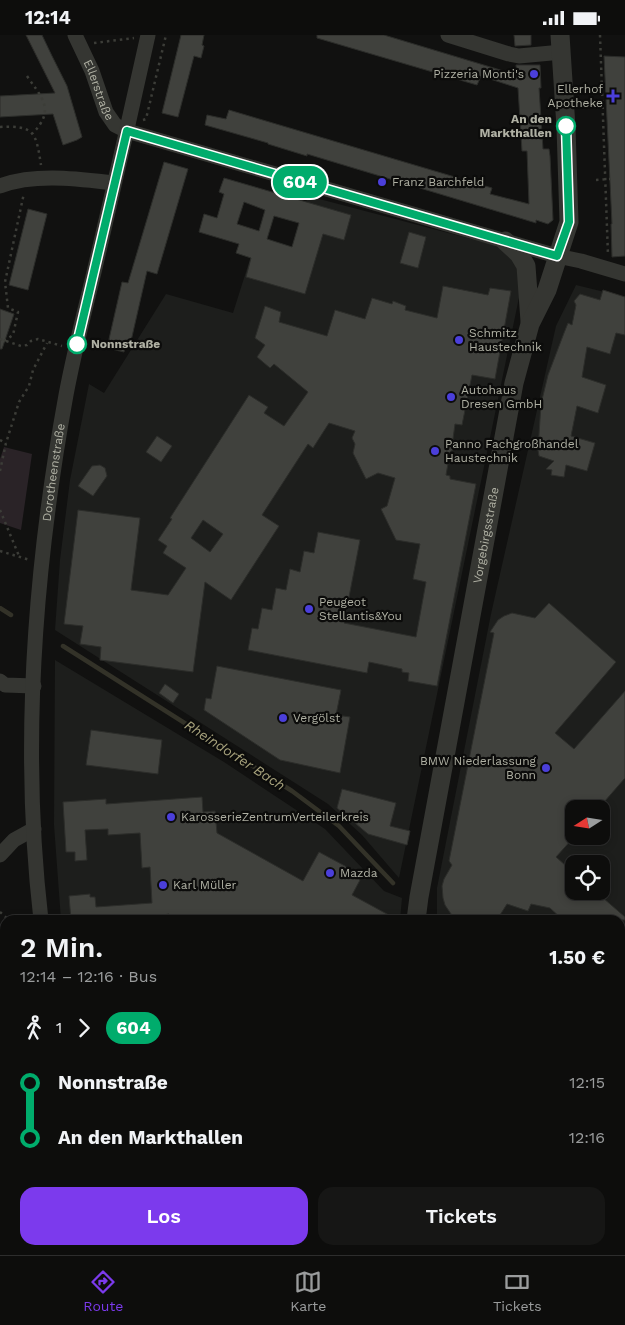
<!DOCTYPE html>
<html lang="de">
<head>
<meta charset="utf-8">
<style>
	:root { --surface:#0d0d0c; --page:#161615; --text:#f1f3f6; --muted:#9a9c9d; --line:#2d2d2d; --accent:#7c3aed }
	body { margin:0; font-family:"Work Sans",sans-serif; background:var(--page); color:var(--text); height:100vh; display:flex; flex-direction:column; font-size:19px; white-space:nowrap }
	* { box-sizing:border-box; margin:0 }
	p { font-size:16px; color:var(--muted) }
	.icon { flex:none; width:28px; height:28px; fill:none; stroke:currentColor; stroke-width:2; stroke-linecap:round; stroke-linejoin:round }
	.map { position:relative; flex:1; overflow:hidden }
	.details { position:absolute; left:0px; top:880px; width:625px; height:340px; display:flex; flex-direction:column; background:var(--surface); border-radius:15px 15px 0 0; box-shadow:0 2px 8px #0003,0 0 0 1px var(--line) }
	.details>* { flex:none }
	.badge { padding:0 10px; border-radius:16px; font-size:18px; line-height:32px }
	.needle { width:32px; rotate:258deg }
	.buttons { position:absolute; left:565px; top:765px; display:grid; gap:10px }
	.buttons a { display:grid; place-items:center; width:45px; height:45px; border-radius:10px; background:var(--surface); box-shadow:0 2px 8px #0003,0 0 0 1px var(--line); font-size:25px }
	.map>.badge { position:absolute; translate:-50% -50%; box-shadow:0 0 0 2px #fff }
	.legs { display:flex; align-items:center; gap:8px; height:55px; padding:0 20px; font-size:16px }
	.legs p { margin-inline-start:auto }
	.head { display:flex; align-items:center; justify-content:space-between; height:85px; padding:0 20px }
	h1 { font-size:28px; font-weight:600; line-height:38px }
	.primary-button { display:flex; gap:10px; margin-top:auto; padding:10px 20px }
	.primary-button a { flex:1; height:58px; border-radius:15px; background:var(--accent); color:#fff; font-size:20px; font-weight:600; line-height:58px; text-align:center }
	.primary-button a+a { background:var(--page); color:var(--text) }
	ul { padding:0 20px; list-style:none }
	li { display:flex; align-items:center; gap:18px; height:55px; font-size:19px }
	li i { display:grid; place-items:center; width:8px; height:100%; margin:0 6px; background:currentColor }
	li i::after { content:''; width:12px; height:12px; margin:-6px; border:4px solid; border-radius:50%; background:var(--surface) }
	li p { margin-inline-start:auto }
	li:first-child i { background:linear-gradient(#0000 50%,currentColor 0) }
	li:last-child i { background:linear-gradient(currentColor 50%,#0000 0) }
	.status { display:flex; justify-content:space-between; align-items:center; height:35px; padding:0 25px; background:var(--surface); direction:ltr }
	.status svg { height:14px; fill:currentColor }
	.dock { display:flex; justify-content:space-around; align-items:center; height:70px; border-top:1px solid var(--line); background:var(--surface); font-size:14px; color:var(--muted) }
	.dock a { display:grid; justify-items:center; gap:2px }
	.dock .current { color:var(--accent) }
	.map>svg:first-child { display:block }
	.built { fill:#1d1e1c; fill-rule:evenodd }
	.green { fill:#2a2327 }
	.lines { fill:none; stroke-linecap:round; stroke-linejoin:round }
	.stream { stroke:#333228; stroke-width:4.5 }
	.building { fill:#40413d; stroke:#2c2d2a; fill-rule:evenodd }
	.path { stroke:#3c3d38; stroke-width:2.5; stroke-dasharray:2.5 4; stroke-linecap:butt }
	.service { stroke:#353632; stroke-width:8 }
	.minor { stroke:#353632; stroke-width:15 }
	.tertiary { stroke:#353632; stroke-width:19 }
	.secondary { stroke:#444540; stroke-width:21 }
	.line-1-casing { stroke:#fff; stroke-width:11 }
	.line-1 { stroke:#00ac6c; stroke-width:8 }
	.poi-dot { fill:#4b3fda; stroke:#0c0c0b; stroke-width:2 }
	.stop-1-dot { fill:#fff; stroke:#00ac6c; stroke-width:2.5 }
	.labels { text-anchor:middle; stroke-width:4.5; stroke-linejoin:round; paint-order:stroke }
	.poi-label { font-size:12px; fill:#afb0a3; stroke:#0c0c0b; text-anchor:start }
	.street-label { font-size:12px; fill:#afb0a3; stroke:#0c0c0b }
	.stop-label { font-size:12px; font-weight:bold; fill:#afb0a3; stroke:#0c0c0b; text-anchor:end }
	.water-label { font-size:14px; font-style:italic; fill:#a8a37d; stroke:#0c0c0b }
</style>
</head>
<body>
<div class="status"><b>12:14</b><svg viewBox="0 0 49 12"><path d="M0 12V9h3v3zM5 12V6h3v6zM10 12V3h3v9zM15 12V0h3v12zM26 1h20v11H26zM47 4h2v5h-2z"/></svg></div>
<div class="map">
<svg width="625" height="1220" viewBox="0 0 625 1220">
	<rect width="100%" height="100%" fill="#111110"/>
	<path class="built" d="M308 161 528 219 399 843 362 800 328 769 55 595 60 525 70 445 89 349 104 358 166 259 233 278 257 202 292 212Z
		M576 250 625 262V1051L620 1052V885H437V853L491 579 556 291ZM574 774H601V801H574ZM574 829H601V856H574Z
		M55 625 224 727 325 794 384 856 402 863 400 885H61L54 790Z
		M620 1094H625V1220H237L236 1215H620Z"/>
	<path class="green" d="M4 412 32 419 21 495 0 488V424Z
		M14 1215H181L183 1220H12Z"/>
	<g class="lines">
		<path class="stream" d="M0 573 11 580
			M63 611 292 756 339 791 393 848
			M576 1215 578 1220"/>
	</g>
	<path class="building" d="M26 0H42L52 21 67 51 82 102 77 105 63 110 53 79 0 82V61L55 58Z
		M181 0H204L202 10 204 11 201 23 194 21 178 82 162 78Z
		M317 0H384L517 40 516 30H540L541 53H539L543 114H549L550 121 553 185 548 189 536 185V188L307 119V121L268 109V108L205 90 207 80 226 84 229 75 492 153 490 159 529 169 527 116H522L518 53 481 41 477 50 317 3Z
		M514 0H531V10L515 11Z
		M604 21 625 22V221L612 222 611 189H612Z
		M164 127 188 134 157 239 147 236 131 306 126 305 124 317 107 313 122 247 128 248Z
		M224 143 351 180 344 205 323 199 305 259 246 242 251 223 236 218 239 209 199 197 204 179 217 183 224 159 219 157ZM244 167 265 175 259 196 237 189ZM274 181 299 188 292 212 267 204Z
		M28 174 47 179 28 255 9 250Z
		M409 197 426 202 418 233 400 228Z
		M443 251 488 260 490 253 511 256 495 344 472 340 462 390 455 389 452 411 454 414 450 417 446 440 450 441V444L476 449 437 651 408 646 409 638 402 637V634L369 627 367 638 248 615 252 593 258 594 262 573 272 575 276 553 286 555 290 534 300 537 304 516 314 518 318 497 360 505 344 588 416 602 426 547 413 544 420 509 396 505 381 474 387 471 395 443 378 438 366 444 353 418 355 409 352 403 355 396 329 388 313 413 308 409 262 480 279 491 231 565 205 547 193 637 100 625 101 612 80 609 83 591 64 589 78 475 140 483 131 555 168 560 186 533 163 518 167 511 158 505 172 484 170 483 249 360 268 372 264 378 284 391 308 357 274 329 270 333 257 322 265 310 255 303 265 271 281 277 279 287 327 301 335 275 365 284 372 263 392 269 393 266 406 271 405 275 437 283ZM203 485 223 499 210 517 191 503Z
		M603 255 625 262V300L616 298 610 319 587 312 582 342 606 350 598 378 577 371 571 401 595 408 587 436 566 430 564 442 551 440 552 435 546 434 554 426 539 421 538 415 541 369 548 340 564 298 568 288 572 290 576 270 574 266 580 259 600 265Z
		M0 274 14 279 2 314H0Z
		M157 401 172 411 161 427 146 417Z
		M100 430 105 433 107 441 93 461 78 451 92 431Z
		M549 568 616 627 555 698 574 714 625 656V743L598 774H574V802L556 822 574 838V856H595L625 882V885H563L550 873 531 869 528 876 507 869 500 880 493 885H459L451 879 445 870 443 863 442 851 444 844 452 830 449 826 494 598 490 597 498 585 504 581 512 578 535 583Z
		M217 631 341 655 336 680 350 682 340 738 280 725 204 675 206 663 211 664Z
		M165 649 179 659 173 668 159 658Z
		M91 695 162 705 158 739 86 730Z
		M342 754 396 768 390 791 410 796 407 810 368 799 337 773Z
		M202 762 203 777 215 776 217 798 303 846 319 817 345 831 360 845 352 860 398 885H170L169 879 133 885H71L69 861 90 859V862H95L96 872 152 868 150 832 142 833 140 798 108 800V794L85 795 87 825 75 826V817H66L63 767 106 764V769Z"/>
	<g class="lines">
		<path class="path" d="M600 0 608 220
			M94 8 134 3
			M27 41C41 62 56 74 33 98
			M143 85 146 84 166 0
			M0 92C35 90 36 98 41 130
			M596 145 610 144
			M0 304 21 311 27 310 31 306 38 304 62 311
			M4 306 13 300 18 277 8 273 5 247 24 158
			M0 405 6 408
			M0 436 6 408 19 367 29 351 33 335 47 308
			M0 475 19 521
			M0 516 30 525
			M0 877 9 885
			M229 1215 230 1220
			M600 1215 602 1220"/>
		<path class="service" d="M209 1215V1220"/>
		<g class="minor">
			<path id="s1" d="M75 0 92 36 106 77 115 90 127 96 557 221 581 226 625 239"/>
			<path d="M448 0 509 19 519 21 562 17"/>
			<path d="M0 151C35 138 78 144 114 148"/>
			<path d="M0 646 5 650 34 651"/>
			<path d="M0 820 14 805 34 794"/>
			<path id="s2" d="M41 885C21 713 35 530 66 360 74 317 85 275 95 233 113 155 131 78 148 0"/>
		</g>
		<g class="tertiary">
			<path d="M505 206 519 219 526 231 530 286"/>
			<path id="s3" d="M416 885 419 862 514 348 530 289 547 255 569 187 566 92 560 0"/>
			<path d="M0 1162 5 1163"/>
		</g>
		<path class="secondary" d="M620 1065 625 1064
			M0 1215 5 1206
			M189 1215 191 1220"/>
	</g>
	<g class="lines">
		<g class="line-1-casing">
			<path id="line-1" d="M77 309 127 96 557 221 569 187 566 91"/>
		</g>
		<use href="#line-1" class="line-1"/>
	</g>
	<g class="poi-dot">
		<circle cx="534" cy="39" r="5"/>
		<path d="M610.5 53.5h5v5h5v5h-5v5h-5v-5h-5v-5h5z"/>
		<circle cx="382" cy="147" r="5"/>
		<circle cx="459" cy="305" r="5"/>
		<circle cx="451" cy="362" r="5"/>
		<circle cx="435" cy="416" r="5"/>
		<circle cx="309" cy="574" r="5"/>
		<circle cx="283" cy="683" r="5"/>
		<circle cx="546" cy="733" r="5"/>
		<circle cx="171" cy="782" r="5"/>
		<circle cx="330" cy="838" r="5"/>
		<circle cx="163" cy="850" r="5"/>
	</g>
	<g class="stop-1-dot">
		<circle cx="566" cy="91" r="9"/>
		<circle cx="77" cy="309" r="9"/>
	</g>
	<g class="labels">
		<g class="poi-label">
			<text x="524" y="43" text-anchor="end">Pizzeria Monti's</text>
			<text x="603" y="58" text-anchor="end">Ellerhof<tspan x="603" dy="14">Apotheke</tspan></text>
			<text x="392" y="151">Franz Barchfeld</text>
			<text x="469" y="302">Schmitz<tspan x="469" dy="14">Haustechnik</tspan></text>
			<text x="461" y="359">Autohaus<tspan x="461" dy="14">Dresen GmbH</tspan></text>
			<text x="445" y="413">Panno Fachgroßhandel<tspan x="445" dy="14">Haustechnik</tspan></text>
			<text x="319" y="571">Peugeot<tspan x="319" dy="14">Stellantis&amp;You</tspan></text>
			<text x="293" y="687">Vergölst</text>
			<text x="536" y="730" text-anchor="end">BMW Niederlassung<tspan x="536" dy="14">Bonn</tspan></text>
			<text x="181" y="786">KarosserieZentrumVerteilerkreis</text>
			<text x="340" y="842">Mazda</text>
			<text x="173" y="854">Karl Müller</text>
		</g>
		<g class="street-label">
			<text dy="4" stroke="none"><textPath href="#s1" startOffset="60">Ellerstraße</textPath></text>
			<text dy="4" stroke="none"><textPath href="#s2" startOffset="449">Dorotheenstraße</textPath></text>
			<text dy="4" stroke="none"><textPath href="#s3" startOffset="391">Vorgebirgsstraße</textPath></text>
		</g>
		<g class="stop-label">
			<text x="552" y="88">An den<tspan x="552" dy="14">Markthallen</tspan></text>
			<text x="91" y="313" text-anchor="start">Nonnstraße</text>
		</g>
		<g class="water-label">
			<text transform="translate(235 720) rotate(33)" y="5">Rheindorfer Bach</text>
		</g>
	</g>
</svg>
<div class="buttons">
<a><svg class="needle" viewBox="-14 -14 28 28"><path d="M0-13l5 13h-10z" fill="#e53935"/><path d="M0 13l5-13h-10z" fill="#9a9c9d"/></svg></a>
<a><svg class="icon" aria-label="locate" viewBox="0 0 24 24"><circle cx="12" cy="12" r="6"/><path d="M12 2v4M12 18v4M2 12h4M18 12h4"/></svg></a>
</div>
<b class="badge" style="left:300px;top:147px;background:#00ac6c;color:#fff">604</b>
<section class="details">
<div class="head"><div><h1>2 Min.</h1><p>12:14 – 12:16 · Bus</p></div><b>1.50 €</b></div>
<div class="legs"><svg class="icon" aria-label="walk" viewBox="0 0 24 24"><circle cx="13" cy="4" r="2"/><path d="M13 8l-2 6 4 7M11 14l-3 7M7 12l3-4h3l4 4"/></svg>1<svg class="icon" aria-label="forward" viewBox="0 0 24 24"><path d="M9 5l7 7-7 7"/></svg><b class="badge" style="background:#00ac6c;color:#fff">604</b></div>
<ul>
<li><i style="color:#00ac6c"></i><b>Nonnstraße</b><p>12:15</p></li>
<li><i style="color:#00ac6c"></i><b>An den Markthallen</b><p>12:16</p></li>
</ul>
<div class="primary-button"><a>Los</a><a>Tickets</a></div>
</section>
</div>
<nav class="dock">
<a class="current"><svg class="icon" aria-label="directions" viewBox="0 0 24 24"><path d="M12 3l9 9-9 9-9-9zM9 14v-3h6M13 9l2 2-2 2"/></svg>Route</a>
<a><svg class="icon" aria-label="map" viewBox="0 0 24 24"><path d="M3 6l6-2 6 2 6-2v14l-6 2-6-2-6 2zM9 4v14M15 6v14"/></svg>Karte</a>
<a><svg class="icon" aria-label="tickets" viewBox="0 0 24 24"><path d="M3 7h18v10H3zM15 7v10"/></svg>Tickets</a>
</nav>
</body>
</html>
